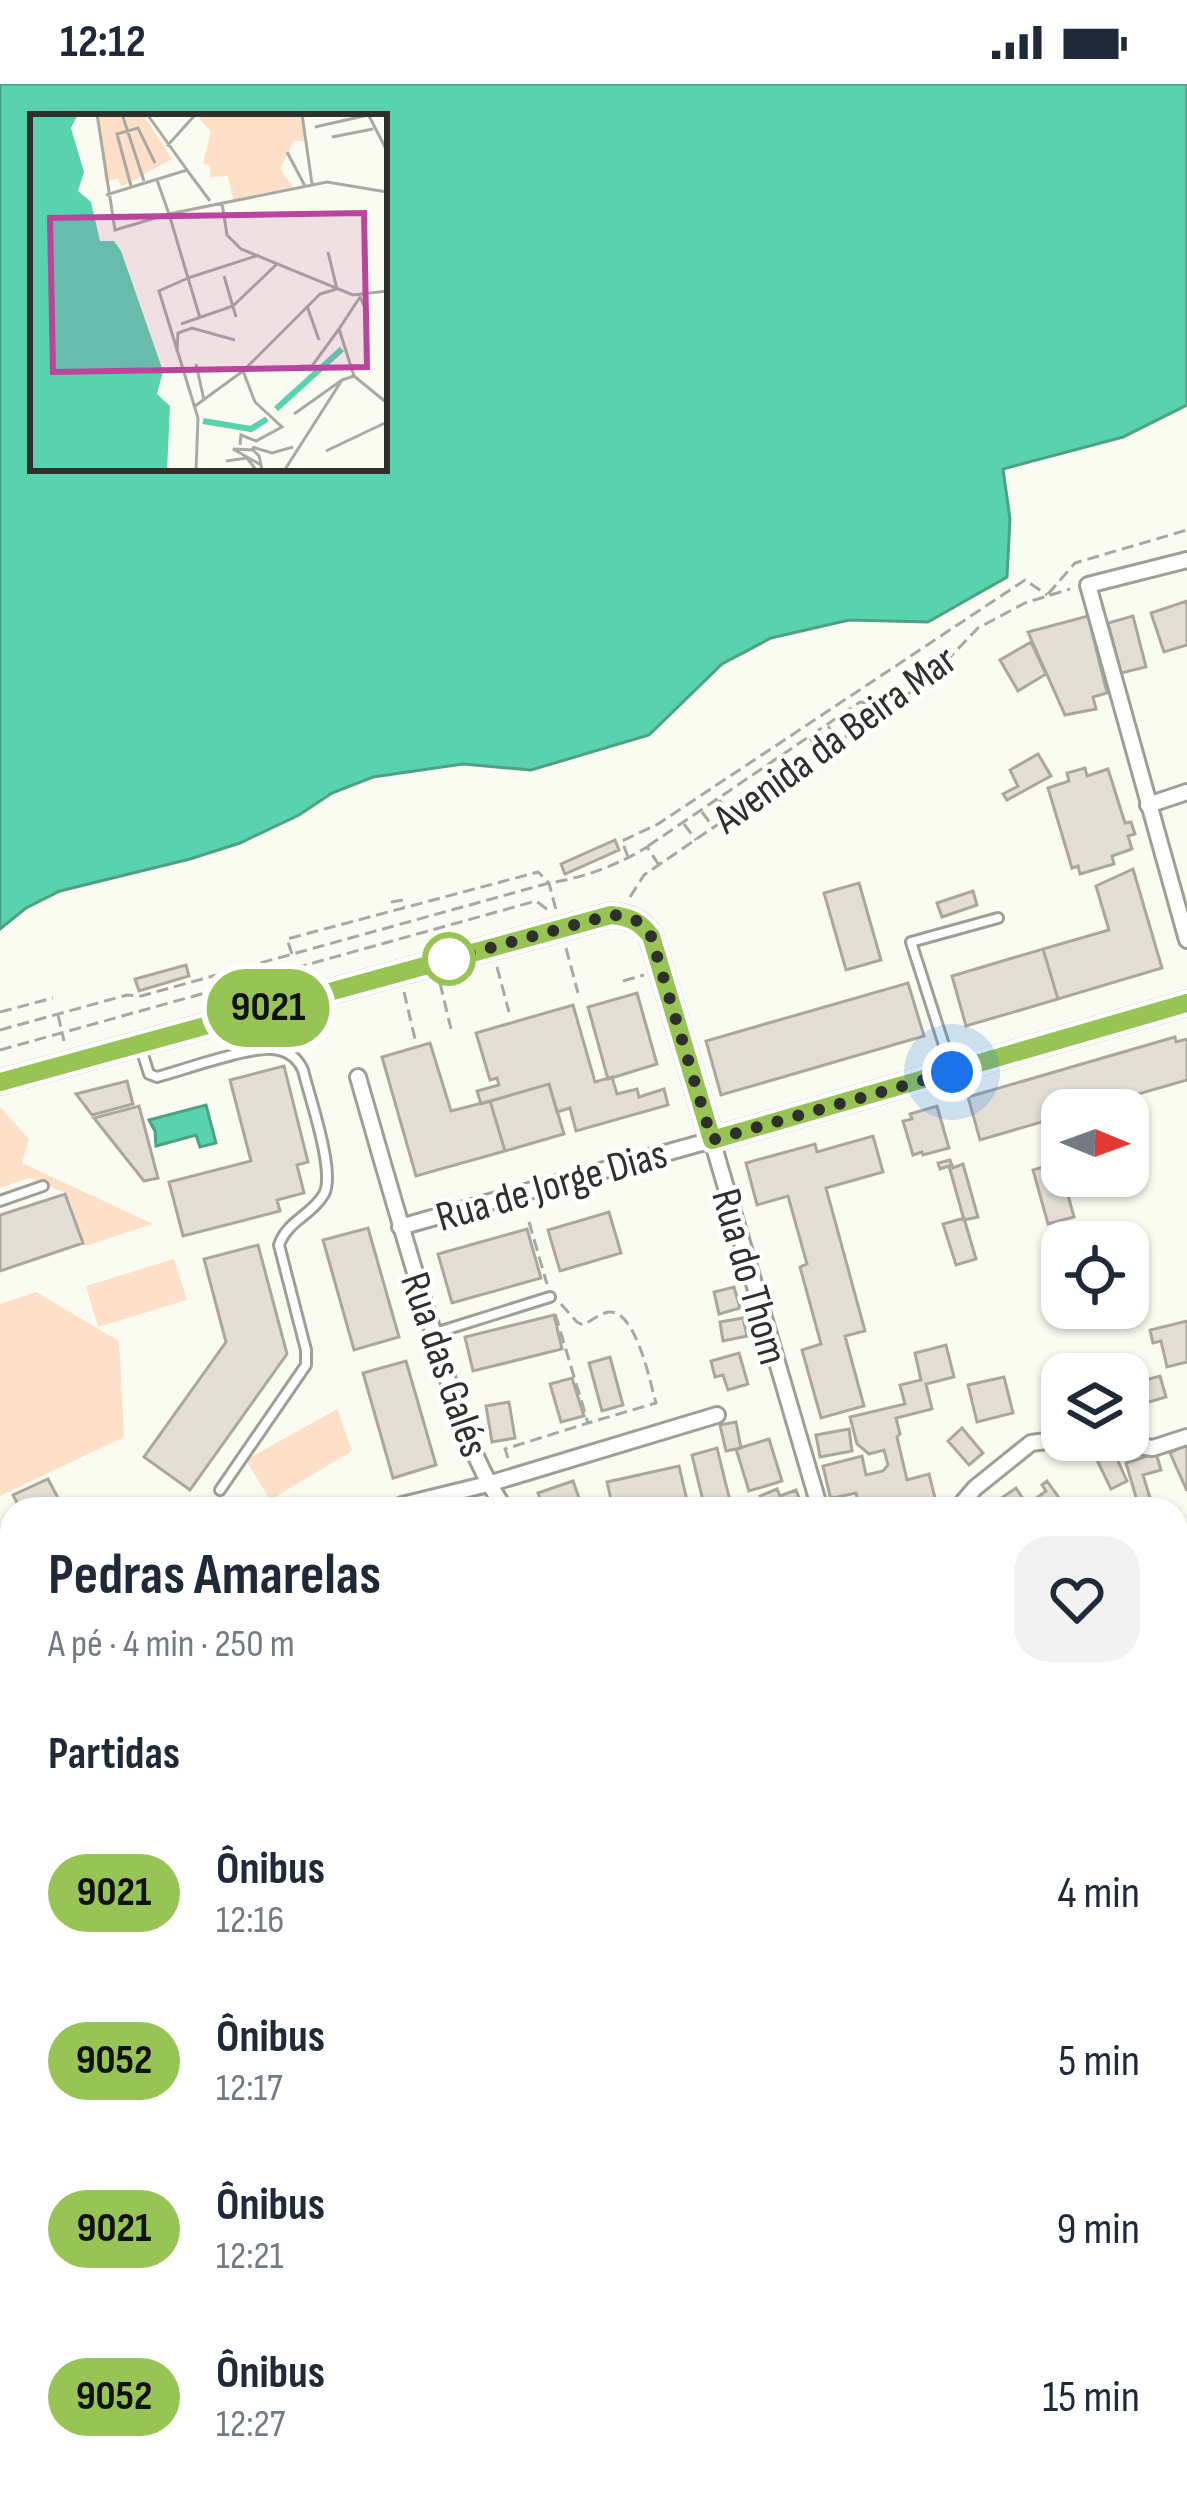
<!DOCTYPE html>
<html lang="pt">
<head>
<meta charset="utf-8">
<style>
	:root { --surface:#fff; --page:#f2f2f3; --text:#1f2937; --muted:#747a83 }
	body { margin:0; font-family:"Sofia Sans Condensed",sans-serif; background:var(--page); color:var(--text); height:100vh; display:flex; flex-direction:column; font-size:45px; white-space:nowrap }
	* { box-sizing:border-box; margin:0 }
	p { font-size:39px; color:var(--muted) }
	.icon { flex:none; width:66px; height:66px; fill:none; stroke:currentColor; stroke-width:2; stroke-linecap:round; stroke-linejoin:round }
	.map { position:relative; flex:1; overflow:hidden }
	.details { position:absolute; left:0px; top:1413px; width:1188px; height:1008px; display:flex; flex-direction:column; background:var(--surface); border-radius:36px 36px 0 0; box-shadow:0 3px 9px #0004 }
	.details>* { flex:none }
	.badge { padding:0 24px; border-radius:39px; font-size:42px; line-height:78px }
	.needle { width:78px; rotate:91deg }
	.fabs { position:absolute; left:1041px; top:1005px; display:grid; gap:24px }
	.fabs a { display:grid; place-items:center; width:108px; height:108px; border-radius:24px; background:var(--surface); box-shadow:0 3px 9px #0004; font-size:60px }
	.you { position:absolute; width:60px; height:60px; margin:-30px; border:9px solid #fff; border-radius:50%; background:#1a73e8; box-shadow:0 0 0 18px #1a73e833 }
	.map>.badge { position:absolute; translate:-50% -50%; box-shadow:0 0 0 6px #fff }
	h2 { padding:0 48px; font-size:45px; line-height:108px }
	.round { display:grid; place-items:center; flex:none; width:126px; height:126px; border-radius:36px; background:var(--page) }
	.overview { display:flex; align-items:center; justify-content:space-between; height:204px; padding:0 48px }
	h1 { font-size:57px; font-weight:700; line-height:90px }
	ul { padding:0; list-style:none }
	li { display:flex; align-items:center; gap:36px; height:168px; padding:0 48px }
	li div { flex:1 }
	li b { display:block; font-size:45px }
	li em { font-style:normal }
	li .badge { min-width:132px; font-weight:700; text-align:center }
	.status { display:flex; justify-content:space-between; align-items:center; height:84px; padding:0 60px; background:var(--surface); direction:ltr }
	.status svg { height:33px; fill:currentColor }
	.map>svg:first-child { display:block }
	.green { fill:#fedfc7 }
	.water { fill:#59d2ae; stroke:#4ca187; stroke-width:3; fill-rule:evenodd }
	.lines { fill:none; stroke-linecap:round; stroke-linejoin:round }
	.stream { stroke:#4ca187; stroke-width:6 }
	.building { fill:#e4dfd5; stroke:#aba79e; stroke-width:3 }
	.service-casing { stroke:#9ea096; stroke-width:14 }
	.minor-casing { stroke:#9ea096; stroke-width:20 }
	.secondary-casing { stroke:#9ea096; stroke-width:27 }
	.path { stroke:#a8a9a1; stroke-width:3; stroke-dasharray:12 6; stroke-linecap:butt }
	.service { stroke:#fff; stroke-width:8 }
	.minor { stroke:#fff; stroke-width:14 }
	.secondary { stroke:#fff; stroke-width:21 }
	.line-casing { stroke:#fff; stroke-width:27 }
	.line { stroke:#98c455; stroke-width:18 }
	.walk { stroke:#2f2f2b; stroke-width:12; stroke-dasharray:0 21.6 }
	.stop-dot { fill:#fff; stroke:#98c455; stroke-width:6 }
	.labels { text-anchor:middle; stroke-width:9; stroke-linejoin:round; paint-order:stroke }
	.street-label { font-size:42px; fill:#2f2f2b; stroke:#fff }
	.inset-river { fill:none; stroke:#59d2ae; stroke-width:6 }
	.inset-road { fill:none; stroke:#a9aaa2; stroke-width:3 }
	.view { fill:#ba459d; fill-opacity:0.15; stroke:#ba459d; stroke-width:6 }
	.inset-edge { fill:none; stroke:#2f2f2b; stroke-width:6 }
</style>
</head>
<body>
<div class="status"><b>12:12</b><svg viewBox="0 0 49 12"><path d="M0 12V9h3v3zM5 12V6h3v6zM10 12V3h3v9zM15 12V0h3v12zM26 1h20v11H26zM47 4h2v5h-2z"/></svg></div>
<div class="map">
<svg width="1187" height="2421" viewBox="0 0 1187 2421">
	<rect width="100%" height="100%" fill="#fafcf1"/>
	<path class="green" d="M0 1023 29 1055 22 1079 153 1140 85 1162 66 1109 30 1094 0 1104Z
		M174 1175 187 1216 98 1243 86 1202Z
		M36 1208 119 1257 124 1353 0 1412V1220Z
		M337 1325 352 1367 270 1416 246 1376Z"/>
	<path class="water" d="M0 0H1187V321L1123 353 1003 385 1010 435 1007 493 928 538 849 536 771 554 722 580 649 651 531 686 463 680 373 693 332 709 299 731 240 759 190 775 60 807 26 824 0 845ZM33 33H384V384H33Z
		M206 1021 216 1059 200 1063 196 1051 156 1062 155 1047 149 1036Z"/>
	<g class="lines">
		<path class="stream" d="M0 2127 12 2138"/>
	</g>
	<path class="building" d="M1187 517V561L1164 568 1151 529Z
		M1088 532 1107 609 1093 613 1096 625 1065 631 1028 548Z
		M1133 532 1146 583 1121 589 1108 539Z
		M1031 558 1046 590 1018 607 1000 576Z
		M1038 670 1051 692 1007 716 1003 710 1018 702 1010 686Z
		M1085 684 1087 692 1108 685 1125 739 1131 738 1135 750 1128 752 1132 765 1112 772 1114 780 1080 790 1078 782 1072 784 1048 704 1069 697 1067 689Z
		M615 756 619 766 565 790 561 780Z
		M1133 785 1162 884 1058 915 1043 865 1109 846 1096 802Z
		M859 799 881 876 846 886 824 809Z
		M973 807 977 821 942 833 937 819Z
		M1043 865 1058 915 966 942 952 892Z
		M186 881 189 892 139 907 135 895Z
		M908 899 924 952 721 1011 706 957Z
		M637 909 657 980 608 995 588 923Z
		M573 921 595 998 612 993 617 1010 637 1005 639 1013 664 1005 668 1021 576 1047 570 1024 557 1028 549 1000 481 1020 477 1007 499 1001 497 994 490 996 476 949Z
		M1175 953 1176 958 1187 955V996L1083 1026H1062V1032L980 1056 968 1013Z
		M430 959 451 1027 490 1017 505 1067 416 1092 382 973Z
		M284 982 308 1078 297 1081 304 1109 277 1116 280 1127 183 1152 169 1098 251 1077 230 996Z
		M127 997 133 1020 92 1031 76 1010Z
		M549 1000 564 1050 505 1067 490 1017Z
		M139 1022 158 1094 144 1097 94 1034Z
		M937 1022 949 1064 923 1071 922 1068 913 1071 903 1037 912 1035 910 1030Z
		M873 1052 883 1088 826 1104 865 1247 845 1252 864 1322 821 1334 802 1266 821 1260 800 1183 807 1180 788 1112 757 1121 746 1079 815 1060 817 1068Z
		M950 1076 953 1084 963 1080 978 1133 964 1136 949 1082 940 1085 938 1079Z
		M1059 1078 1074 1133 1048 1140 1033 1086Z
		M65 1110 83 1159 0 1187V1131Z
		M609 1128 621 1169 560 1187 548 1146Z
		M964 1134 976 1175 956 1181 943 1140Z
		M368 1144 399 1253 354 1266 323 1156Z
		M527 1145 541 1194 452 1219 438 1170Z
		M258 1161 287 1270 190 1406 144 1373 226 1258 204 1175Z
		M734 1203 740 1224 719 1230 714 1208Z
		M554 1231 562 1265 473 1287 465 1253Z
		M743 1234 747 1252 723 1257 720 1238Z
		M1187 1237V1278L1167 1283 1161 1257 1153 1259 1150 1246Z
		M946 1261 954 1293 926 1300 932 1325 896 1334 900 1350 897 1353 907 1396 929 1390 937 1422 926 1425H865L858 1419 856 1409 833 1414 830 1412 823 1382 862 1372 866 1391 883 1387 888 1381 884 1366 869 1370 857 1360 850 1333 905 1320 900 1301 921 1296 915 1269Z
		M739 1269 748 1300 728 1306 723 1291 715 1293 711 1277Z
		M610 1273 623 1321 602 1327 589 1279Z
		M406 1277 436 1381 393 1394 363 1289Z
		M1160 1292 1166 1313 1128 1324V1301Z
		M1004 1293 1013 1329 977 1338 968 1301Z
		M572 1294 584 1332 561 1338 550 1300Z
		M509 1318 515 1354 492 1358 486 1322Z
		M736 1338 741 1364 726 1367 720 1341Z
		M962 1344 983 1369 969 1381 948 1357Z
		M849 1345 852 1367 820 1373 816 1351Z
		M769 1355 782 1397 749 1407 736 1365Z
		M1187 1360V1407L1170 1369Z
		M717 1364 732 1425H705L692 1371Z
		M1112 1364 1127 1397 1111 1405 1095 1372Z
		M1156 1369 1161 1386 1143 1391 1151 1417 1138 1420 1126 1379Z
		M679 1382 689 1425H628L626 1417 612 1420 607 1398Z
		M48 1395 58 1414 35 1425H20L13 1411Z
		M573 1397 583 1425H544L538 1409Z
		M1047 1397 1067 1425H1003L997 1417 1016 1404 1027 1421 1046 1407 1042 1401Z
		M777 1405 780 1412 796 1406 803 1424 776 1425 773 1417 763 1421 760 1412Z
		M12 1590V1671L0 1679V1596Z
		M12 2053V2118L0 2110V2054L2 2058Z
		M12 2329V2364L4 2365 0 2332Z
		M12 2398V2409H66L68 2421H0V2400Z
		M571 2409H616L620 2421H575Z"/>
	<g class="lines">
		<g class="service-casing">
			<path id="service" d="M140 961 149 990 157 993C183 986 248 963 272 965 287 966 297 973 303 986 309 1012 336 1088 324 1110 312 1131 287 1137 279 1161L306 1266V1281L220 1406
				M951 983 911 858 998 834
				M0 1117 43 1102
				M435 1249 550 1213
				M0 1543 12 1538
				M0 1813 12 1808"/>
		</g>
		<g class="minor-casing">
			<path id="minor" d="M1187 476 1088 501 1187 856
				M1148 721 1187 708
				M358 993C382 1077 406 1161 432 1244 451 1306 468 1371 505 1425
				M400 1143 712 1056 820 1425
				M1092 1356 1153 1364 1187 1353
				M402 1421 488 1400 717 1331
				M957 1425 975 1404 1031 1359 1062 1355
				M0 1484 12 1496
				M0 1918 11 1909
				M0 1979 12 1995
				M0 2319 12 2318
				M550 2409 553 2421"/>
		</g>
		<g class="secondary-casing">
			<path id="secondary" d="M0 998 611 831C630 833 640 837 651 852L712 1056 1187 919"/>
		</g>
		<path class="path" d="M1048 510 1075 479 1187 446
			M828 642 839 658
			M810 654 821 670
			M768 683 779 699
			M719 716 730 732
			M702 728 713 743
			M684 740 696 756
			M648 762 860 618 888 622
			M628 773 622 757 658 740 1025 496 1047 511
			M630 813 644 791 927 597 978 544 1025 519 1070 505
			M391 818 403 816 404 822
			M566 864 578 909
			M292 870 287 855 538 788 549 799 556 826
			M497 883 509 928
			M623 897 644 891
			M440 899 451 945
			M404 908 415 955
			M0 928 53 914
			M58 931 64 957
			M0 946 127 911 141 912 549 799C583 794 618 781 647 763L659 781
			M0 966 536 817 548 826
			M529 1138 547 1200
			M561 1220 577 1238 583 1241C591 1237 601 1229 609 1228 636 1226 650 1298 656 1319L588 1339
			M508 1374 505 1365 588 1339 554 1226
			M925 2409 927 2421"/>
		<use href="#service" class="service"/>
		<use href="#minor" class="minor"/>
		<use href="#secondary" class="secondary"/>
	</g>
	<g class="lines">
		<g class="line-casing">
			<path id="line" d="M0 998 611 831C630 833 639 837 651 852L712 1056 1187 919"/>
		</g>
		<use href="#line" class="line"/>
		<path class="walk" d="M449 875 611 831 626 832 641 839 651 852 712 1056 952 988"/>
	</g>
	<circle class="stop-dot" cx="449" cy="875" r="24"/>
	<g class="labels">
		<g class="street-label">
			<text transform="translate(834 654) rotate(-36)" y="15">Avenida da Beira Mar</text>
			<text transform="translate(551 1100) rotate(-16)" y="15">Rua de Jorge Dias</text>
			<text transform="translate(751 1192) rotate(74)" y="15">Rua do Thom</text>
			<text transform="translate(446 1280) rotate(71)" y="15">Rua das Galés</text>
		</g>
	</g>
	<g transform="translate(30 30)">
		<rect width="357" height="357" fill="#fafcf1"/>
		<path d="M68 0H113L142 45 91 73 88 64 75 68ZM175 0H270L277 29 264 26 250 55 263 73 203 85 198 62 180 63V51L173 50 181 17 169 5Z" fill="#fedfc7"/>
		<path d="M0 0H48L41 14 54 58 48 77 61 88 70 127H84L91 137 133 257 127 280 140 292 137 357H0Z" fill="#59d2ae"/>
		<path class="inset-river" d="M246 295 312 235M173 307 221 315 237 305"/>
		<path class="inset-road" d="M67 0 85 116 139 100 127 66M92 0 114 67M117 0 157 56M272 0 282 70M338 0 357 37M285 13 338 1M302 23 343 15M137 32 166 0M257 38 275 72M101 72 87 20 108 14 125 49M76 81 157 56 180 87M192 89 197 121 211 135 323 181 357 177M194 162 206 203M277 192 289 226M170 204 158 164 229 141M151 210 203 192 247 150M147 238 148 219 162 214 205 226M166 250 174 286M270 252H282L309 215M324 262 309 215 330 183 334 192M324 262 357 289M165 292 213 257 290 180 307 175 298 138M264 300 312 266M210 331 211 321 226 327 252 313 225 288 213 257M222 333 242 339 263 333M296 337 357 308M196 347 217 344 227 357M231 351 203 335 223 336 229 342 231 351 232 357M166 356 206 357M166 357 168 304 129 177 158 164 139 100 297 68 357 78M254 357 312 266 324 262"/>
		<path class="view" d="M334 99 337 253 23 258 20 104Z"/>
		<rect width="357" height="357" class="inset-edge"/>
	</g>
</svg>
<div class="fabs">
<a><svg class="needle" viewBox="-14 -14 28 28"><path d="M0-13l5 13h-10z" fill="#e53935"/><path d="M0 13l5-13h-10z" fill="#747a83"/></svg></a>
<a><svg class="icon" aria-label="locate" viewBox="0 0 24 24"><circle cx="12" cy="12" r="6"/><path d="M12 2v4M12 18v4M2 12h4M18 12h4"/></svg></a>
<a><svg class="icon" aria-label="layers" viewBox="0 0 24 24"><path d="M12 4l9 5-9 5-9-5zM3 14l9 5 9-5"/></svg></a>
</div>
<div class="you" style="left:952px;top:988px"></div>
<b class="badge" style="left:268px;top:924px;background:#98c455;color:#111">9021</b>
<section class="details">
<div class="overview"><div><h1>Pedras Amarelas</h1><p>A pé · 4 min · 250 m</p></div><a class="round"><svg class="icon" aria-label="heart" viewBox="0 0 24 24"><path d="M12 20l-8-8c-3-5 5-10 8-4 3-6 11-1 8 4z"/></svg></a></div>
<h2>Partidas</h2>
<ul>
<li><span class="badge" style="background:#98c455;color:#111">9021</span><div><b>Ônibus</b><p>12:16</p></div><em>4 min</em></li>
<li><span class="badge" style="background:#98c455;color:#111">9052</span><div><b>Ônibus</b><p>12:17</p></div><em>5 min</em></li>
<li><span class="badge" style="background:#98c455;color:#111">9021</span><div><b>Ônibus</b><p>12:21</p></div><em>9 min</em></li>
<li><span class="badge" style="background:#98c455;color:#111">9052</span><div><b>Ônibus</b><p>12:27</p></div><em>15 min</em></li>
</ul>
</section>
</div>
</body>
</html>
